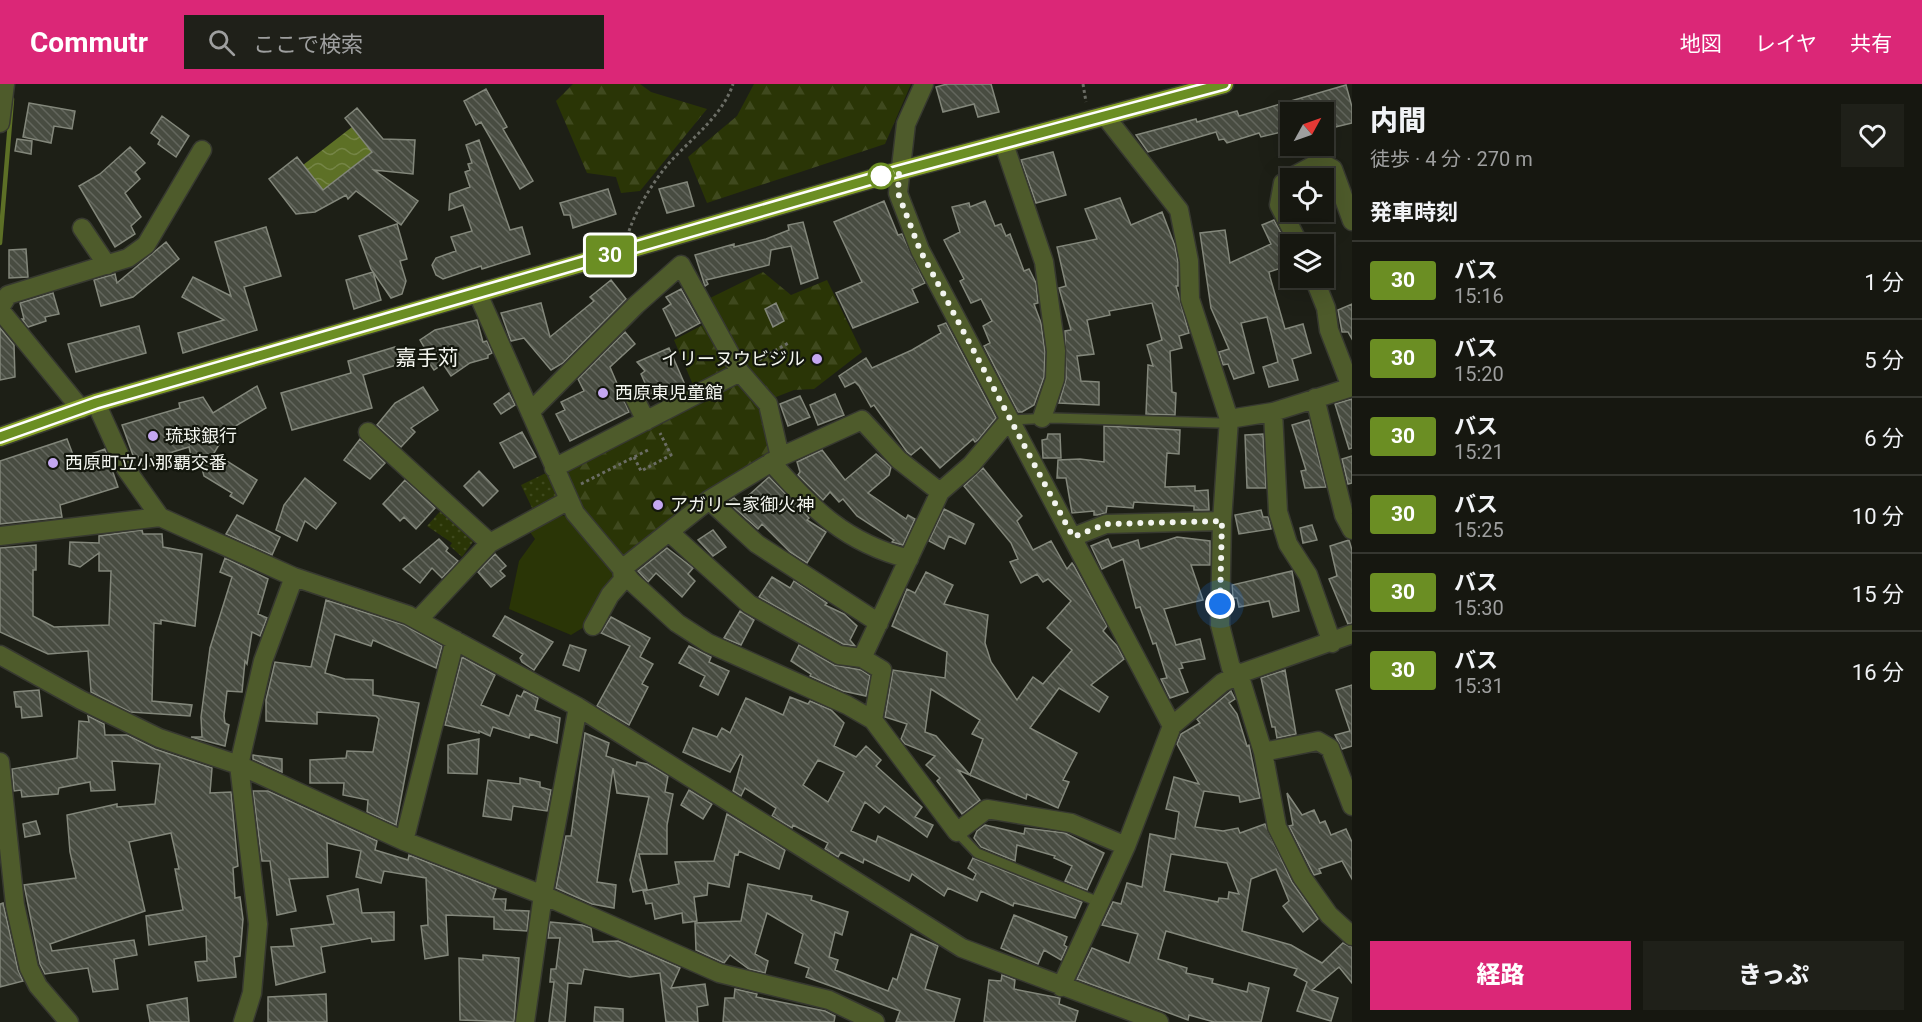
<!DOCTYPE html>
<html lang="ja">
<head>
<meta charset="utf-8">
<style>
	:root { --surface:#161710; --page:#1f2019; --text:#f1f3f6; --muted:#9e9f9f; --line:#353630; --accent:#db2777 }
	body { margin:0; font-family:Roboto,"Noto Sans JP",sans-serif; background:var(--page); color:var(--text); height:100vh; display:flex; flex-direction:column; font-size:22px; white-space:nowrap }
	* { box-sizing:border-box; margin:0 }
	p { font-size:20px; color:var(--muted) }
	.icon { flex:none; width:33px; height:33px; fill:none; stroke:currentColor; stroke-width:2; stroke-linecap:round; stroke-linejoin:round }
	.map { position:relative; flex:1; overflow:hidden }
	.details { display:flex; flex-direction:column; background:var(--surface); width:570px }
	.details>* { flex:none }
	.badge { padding:0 12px; border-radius:4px; font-size:21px; line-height:39px }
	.needle { width:39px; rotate:50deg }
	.fabs { position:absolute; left:1280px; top:18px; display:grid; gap:12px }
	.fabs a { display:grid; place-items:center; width:54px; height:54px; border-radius:0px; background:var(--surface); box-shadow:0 6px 24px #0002,0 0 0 2px var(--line); font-size:30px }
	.you { position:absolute; width:30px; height:30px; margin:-15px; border:4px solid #fff; border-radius:50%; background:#1a73e8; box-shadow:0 0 0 9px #1a73e833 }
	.map>.badge { position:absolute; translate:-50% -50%; box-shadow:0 0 0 3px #fff }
	h2 { padding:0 18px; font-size:22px; line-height:54px }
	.round { display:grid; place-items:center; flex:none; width:63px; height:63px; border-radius:0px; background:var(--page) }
	.headline { display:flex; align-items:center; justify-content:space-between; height:102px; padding:0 18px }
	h1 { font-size:28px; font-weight:800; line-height:45px }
	.button { display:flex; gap:12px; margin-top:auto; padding:12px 18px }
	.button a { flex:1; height:69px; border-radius:0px; background:var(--accent); color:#fff; font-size:24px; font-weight:800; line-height:69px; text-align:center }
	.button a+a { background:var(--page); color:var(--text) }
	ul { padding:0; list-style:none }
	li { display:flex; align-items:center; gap:18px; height:78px; padding:0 18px; border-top:2px solid var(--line) }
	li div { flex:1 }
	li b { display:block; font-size:22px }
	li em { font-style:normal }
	li .badge { min-width:66px; font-weight:700; text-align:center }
	header { display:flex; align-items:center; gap:36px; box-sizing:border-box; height:84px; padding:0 30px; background:var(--accent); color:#fff }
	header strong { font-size:28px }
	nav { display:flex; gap:33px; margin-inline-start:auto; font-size:21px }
	.search { width:420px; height:54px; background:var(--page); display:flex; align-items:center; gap:15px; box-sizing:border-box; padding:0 21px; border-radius:0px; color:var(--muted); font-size:22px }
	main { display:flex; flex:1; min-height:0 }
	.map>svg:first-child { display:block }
	.grass { fill:#2a3506 }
	.forest { fill:url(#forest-firs) }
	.park { fill:url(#park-dots) }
	.water { fill:url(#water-waves) }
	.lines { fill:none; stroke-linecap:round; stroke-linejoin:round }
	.stream { stroke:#5d7026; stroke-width:4.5 }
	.building { fill:url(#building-back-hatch); stroke:#83877b; stroke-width:1.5; fill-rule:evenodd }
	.service-casing { stroke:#373930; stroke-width:12 }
	.minor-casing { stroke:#373930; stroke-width:21 }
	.trunk-casing { stroke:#373930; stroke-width:21 }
	.path { stroke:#6b6d65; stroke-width:3; stroke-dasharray:3 3; stroke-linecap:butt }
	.service { stroke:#4e5b2b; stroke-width:9 }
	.minor { stroke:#4e5b2b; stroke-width:18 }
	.trunk { stroke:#88a427; stroke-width:18 }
	.line-casing { stroke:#fff; stroke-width:14 }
	.line { stroke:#6b8e23; stroke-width:9 }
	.walk { stroke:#f3f5ef; stroke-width:6; stroke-dasharray:0 10.8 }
	.stop-dot { fill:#fff; stroke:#6b8e23; stroke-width:3 }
	.poi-dot { fill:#c4a7f1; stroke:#13160d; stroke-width:2 }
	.labels { text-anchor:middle; stroke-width:4.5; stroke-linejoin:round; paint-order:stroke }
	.poi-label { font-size:18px; fill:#f3f5ef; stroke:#13160d; text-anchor:start }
	.quarter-label { font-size:21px; fill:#f3f5ef; stroke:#13160d }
</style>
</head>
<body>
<header>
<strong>Commutr</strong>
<div class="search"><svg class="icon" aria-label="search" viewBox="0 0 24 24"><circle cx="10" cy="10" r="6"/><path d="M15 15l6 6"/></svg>ここで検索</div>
<nav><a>地図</a><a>レイヤ</a><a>共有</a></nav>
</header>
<main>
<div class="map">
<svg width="1352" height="938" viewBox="0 0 1352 938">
	<defs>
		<pattern id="forest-firs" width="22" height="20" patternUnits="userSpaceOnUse" patternTransform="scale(1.5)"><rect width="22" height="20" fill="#2a3506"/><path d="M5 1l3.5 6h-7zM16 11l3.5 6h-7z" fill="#3f491e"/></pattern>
		<pattern id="park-dots" width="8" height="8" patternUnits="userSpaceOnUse" patternTransform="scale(1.5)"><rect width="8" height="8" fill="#2a3506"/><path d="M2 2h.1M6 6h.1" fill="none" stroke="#3f491e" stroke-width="1.8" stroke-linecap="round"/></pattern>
		<pattern id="water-waves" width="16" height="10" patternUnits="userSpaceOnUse" patternTransform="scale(1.5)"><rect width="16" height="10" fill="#5d7026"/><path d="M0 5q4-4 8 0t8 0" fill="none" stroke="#758546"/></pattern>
		<pattern id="building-back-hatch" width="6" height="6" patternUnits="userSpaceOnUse" patternTransform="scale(1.5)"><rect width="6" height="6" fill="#484c41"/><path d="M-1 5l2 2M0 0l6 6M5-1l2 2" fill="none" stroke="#63665d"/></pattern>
	</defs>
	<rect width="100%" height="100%" fill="#1d1f16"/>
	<path class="grass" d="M568 431 616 487 617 494 589 540 571 551 509 525 519 477 535 455 527 444 555 433Z"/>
	<path class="forest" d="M573 0H640L651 8 707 25 640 107 621 109 616 93 587 89 556 17Z
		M754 0H911L885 60 707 119 688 73 737 32Z
		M763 188 791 211 827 196 862 268 814 305 794 306 776 313 786 359 771 373 631 470H621L588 434 562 383 699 315 674 256 716 234 708 215Z"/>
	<path class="park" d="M548 388 559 411 534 428 521 401Z
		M443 424 475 455 462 473 450 462 452 459 427 442Z"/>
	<path class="water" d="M352 43 372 68 323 106 303 81Z"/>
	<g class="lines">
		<path class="stream" d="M0 159 12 15"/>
	</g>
	<path class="building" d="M947 0H991L999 28 978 33 974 20 943 28 936 3Z
		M1346 1 1352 23V39L1331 44 1326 28H1290V46L1261 53 1259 49 1227 59 1224 55 1219 56 1216 48 1148 68 1136 51 1196 35 1197 38 1237 27 1239 32Z
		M486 5 507 43 503 45 533 97 520 105 481 38 476 41 464 17Z
		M29 19 75 27 72 45 54 42 51 59 23 53Z
		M357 24 383 55 415 56 413 90 374 86 418 117 401 141 356 107 348 115 346 111 315 128 296 130 269 95 297 73 323 106 372 68 345 34Z
		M162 32 189 52 176 73 158 60 160 56 151 49Z
		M17 55 32 57 31 70 15 67Z
		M479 56 510 146 522 143 530 170 482 185 481 182 443 195 436 191 432 181 436 174 456 167 451 153 472 147 463 121 449 126 450 110 470 103 465 88 470 86 468 80 472 79 466 61Z
		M130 63 145 79 135 88 140 95 125 109 141 133 131 142 135 150 115 163 79 102 100 90Z
		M1053 68 1066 111 1036 119 1021 76Z
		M1323 92 1335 125 1301 138 1295 128H1323Z
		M687 98 694 122 667 129 659 105Z
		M608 105 616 130 573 144 570 131H564L560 119Z
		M1120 114 1131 141 1162 128 1175 162 1178 178V202H1176L1189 249 1179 252 1182 264 1170 267 1172 308 1176 309 1175 331 1146 330 1148 281 1153 282 1147 261 1162 256 1152 219 1109 227 1110 231 1087 236 1094 270 1077 272 1081 297 1099 298V321L1059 319 1066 295 1065 247 1071 246 1059 204 1066 202 1057 163 1097 155 1085 125Z
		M884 117 898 151 902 150 925 199 912 205 918 218 853 244 836 209 862 198 834 138Z
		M985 117 995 142 1001 140 1006 152 1010 150 1024 187 1029 185 1036 199 1038 219 1034 220 1041 239 1045 268 1044 293 1034 321 1022 328H1018L984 262 990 259 983 242 992 237 981 215 971 219 960 197 964 195 944 156 960 148 952 123 969 119 970 123Z
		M1274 136 1290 166V181L1269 188 1270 193 1285 245 1303 240 1311 269 1292 275 1298 296 1269 303 1263 283 1278 278 1267 233 1241 239 1254 289 1234 295 1228 280 1223 281 1219 268 1229 265 1211 224 1200 149 1225 146 1230 179 1271 160 1262 141Z
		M803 138 818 194 801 200 791 162 771 166 769 181 706 196 708 200 705 202 695 171 734 160V163L766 155 789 146 788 141Z
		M397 140 407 175 400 177 406 197 402 210 391 214 371 185 359 152Z
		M266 143 281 192 244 203 257 246 183 269 178 249 224 236 182 213 193 193 231 212 215 158Z
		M166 158 179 175 133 213 101 222 94 196 115 190 117 199Z
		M26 165 28 193 9 194V166Z
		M373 188 381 216 354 225 346 196Z
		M611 196 626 215 563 279 551 286 524 254 511 257 501 229 541 219 550 253 594 217 590 213Z
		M681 205 700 239 676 252 663 225 671 220 666 213Z
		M53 209 59 230 45 233 46 237 28 243 22 235H24L20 219Z
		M776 219 784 237 773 243 765 225Z
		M1352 220V255L1348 248H1342L1338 226Z
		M477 236 483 258 487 257 492 269 488 271V274L470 279 451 292 443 280 434 286 420 266 424 263 420 256 435 246Z
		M946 239 996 334 978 356 975 358 973 355 940 384 921 363 911 371 907 368 874 321 871 323 859 302 855 298 845 303 839 292 866 274 872 284 912 266 941 249 938 242Z
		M139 242 146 269 76 288 68 260Z
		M0 244 14 261 15 293 0 296Z
		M625 248 635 260 610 283 629 328 570 357 556 330 565 326 561 318 584 307 578 295Z
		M395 263 400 280 363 291 372 324 292 346 281 309 351 289 348 277Z
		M669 264 686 303 659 315 656 307 650 310 641 290 645 287 637 278Z
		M257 302 266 324 227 347 214 369 257 396 243 420 230 412 232 409 204 392 199 374 192 376 189 363 153 374 155 380 141 385 138 373 134 374 122 341 180 324 179 319 203 313 213 329Z
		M423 303 438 326 411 344 415 348 401 363 377 341 395 319Z
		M509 309 515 321 501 330 494 320Z
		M835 310 844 331 818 341 810 321Z
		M800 312 810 333 788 342 780 320Z
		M1352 315V364L1349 365 1335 320Z
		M1309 336 1326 403 1305 404 1301 387 1306 386 1292 341Z
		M1104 342 1180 346 1179 370 1167 369 1165 403 1195 402V407L1208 406 1209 426H1194V422L1134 418 1133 424 1107 422 1106 429 1097 431H1094V427L1072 429 1066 394H1057L1058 376 1080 375 1104 378Z
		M522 348 536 373 514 384 500 359Z
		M1048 350H1060L1061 374H1043L1042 356 1047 355Z
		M1263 350 1266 404H1247L1245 351Z
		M67 355 75 376 105 365 118 403 60 421 62 433 0 440V377Z
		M360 355 385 379 370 395 344 376Z
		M822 366 845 396 876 370 891 383 889 391 868 409 906 435 908 431 915 435 903 461 892 458 894 456 857 432 843 415 839 418 830 408 823 416 798 391 800 388 797 378Z
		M1352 372V399L1348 400 1342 375Z
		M983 384 1022 432 1017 437 1033 466 1051 457 1067 485 1072 479 1074 482 1107 542 1103 547 1117 562 1124 575 1091 601 1108 613 1099 628 1059 604 1030 644 1077 669 1063 696 1069 698 1058 724 1027 710 1026 715 958 686 980 716 962 730 937 697 940 694 926 681 935 672 905 660 901 655 907 640 885 633 893 586 945 594 947 568 892 542 907 505 915 509 926 488 953 501 944 520 988 531 985 559 991 578 1017 616 1033 593 1043 600 1072 566 1047 544 1071 517 1048 495 1043 498 1037 490 1021 499 1010 478 1018 475 1011 459 964 402ZM931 605 980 636 972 650 983 655 970 691 936 652 925 648Z
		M479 387 498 407 483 422 464 402Z
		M769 393 809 434 807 436 826 448 807 479 790 468 762 440 758 445 728 418 734 414 740 419Z
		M305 394 336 419 316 445 305 437 297 457 276 446 284 421Z
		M405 396 435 424 416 445 404 433 400 437 383 420Z
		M944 425 974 440 965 460 949 452 944 465 929 457Z
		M1261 426 1263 433H1268L1271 445 1239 450 1235 431Z
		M237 431 280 453 272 471 226 450Z
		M1312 441 1317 456 1303 459 1300 444Z
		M142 446 143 450H162L163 463 202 470 195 542 161 536V540L154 539 152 617 192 621 190 632 130 628 91 608 88 567 48 570 0 548V464L36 461V486H33V532L54 543 109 541 111 487H99V469L80 483 69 480 70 458 99 459V452Z
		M713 446 726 463 713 472 698 456Z
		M1177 453 1210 457V481H1191L1203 516 1164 525 1176 561 1200 555 1205 575 1181 579 1183 584 1179 585 1188 608 1170 614 1161 595 1167 594 1156 559 1153 560 1140 523 1136 524 1123 475 1102 485 1091 462 1108 455 1112 464 1138 456 1140 465Z
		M439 455 448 464 446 467 458 477 442 494 432 484 420 499 403 485Z
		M1349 456 1352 466V539L1348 540 1329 495 1337 492 1330 462Z
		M667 464 693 484 688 490 695 497 682 513 656 489 648 498 638 487Z
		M495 470 506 482 500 487 505 492 491 503 478 488Z
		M225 474 268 495 258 530 267 534 260 552 252 548 247 580 245 577 242 608 227 607 224 632 225 639 229 641 225 662 191 653H202L201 633 210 564 232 493 220 488Z
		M1292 487 1299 527 1273 533 1269 517 1239 523 1237 514H1233L1232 501Z
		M772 493 790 504 794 497 827 519 825 521 844 530 857 542 850 556 855 562 843 560 759 513Z
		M326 516 404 541 442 562 436 584 373 556 371 562 335 550 325 589 345 595 373 596V611L419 619 396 741 367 728 368 716 343 711 344 699H310V676L346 674 347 667 373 668 379 635 376 632 317 628V640L266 637V616L275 578 311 583Z
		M740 527 754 536 741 561 724 554Z
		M505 532 553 558 534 586 522 578 520 574 523 570 493 552Z
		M611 533 650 554 640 573 653 580 642 600 648 603 629 641 597 622 630 562 601 549Z
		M570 561 586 566 579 587 563 581Z
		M799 561 834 581 861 586 870 592 866 612 843 607 810 592 811 590 791 577Z
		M689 562 711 573 709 578 729 587 718 611 700 602 705 592 679 579Z
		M462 573 495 591 481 621 509 632 517 611 521 613 524 607 538 614 535 626 560 634 557 659 530 650 529 654 493 643 490 652 479 647V649L445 641Z
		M1285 586 1296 650 1277 654 1275 643H1272L1261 594Z
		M1352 601V662L1342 665 1335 651 1350 647 1336 606Z
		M39 606 42 632 22 634 21 623H16L14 608Z
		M1231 607 1235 615 1229 619 1237 630 1247 662 1249 661 1260 714 1240 718 1239 712 1204 707 1195 743 1223 747 1238 744 1240 749 1265 740 1292 798 1318 835 1303 848 1283 822 1289 817 1276 785 1251 795 1242 847 1291 861 1322 879 1343 859 1352 863V899L1339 883 1312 906 1338 914 1331 937 1297 927 1307 898 1294 891 1297 885 1166 847 1158 875 1187 884 1186 889 1213 895 1212 899 1247 908 1249 899 1269 904 1261 938H1214L1189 931 1188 936 1077 895 1092 864 1129 879 1138 850 1102 841 1113 818 1121 820 1127 799 1142 803 1150 750 1175 755 1179 728 1166 725 1174 693 1199 700 1177 660 1181 650 1200 639 1197 635ZM1171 770 1227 779 1239 810 1229 808 1228 815 1219 814 1218 818 1164 807Z
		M790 613 808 620 810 617 831 626 844 639 834 662 856 673 866 662 881 676 876 682 922 723 915 733 933 741 927 753 885 722 879 729 865 718 851 747 876 758 878 752 973 796 976 790 968 784 973 774 1082 818 1075 834 1014 819 1013 822 981 807 977 817 948 804 944 812 912 790 909 797 864 775 863 779 841 768 838 773 825 765 828 759 793 741 792 744 772 732 776 724 745 704 741 712 733 707 743 672 740 670 730 688 683 668 693 644 717 653 722 644 730 649 746 614 783 631ZM818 676 844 688 828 718 803 701Z
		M88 632 104 640 105 651H127L155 665 212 684 210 709 231 708 238 782 233 784 235 814 240 813 243 835 240 872 234 873 236 893 198 897 195 878 207 877 206 852 149 861 146 832 183 826 175 785H179L171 749 129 758 145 827 50 860 52 867 134 856 137 871 114 875 118 905 93 908 88 884 45 890 40 880 24 801 76 794 70 768 67 731 117 720V723L155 720 160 680 112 677 115 706 91 707 90 698 59 704 58 710 22 713 21 706 14 707 12 685 77 674 79 637 89 638Z
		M585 649 609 659 606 672 636 682 637 678 647 680 668 692 665 708 673 710 667 741V770H639L647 805 633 808 630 796 649 713 617 709 613 684 597 798 616 801 614 824 592 820 556 804 566 752H571Z
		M479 655 477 690 448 689V661Z
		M253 671 282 675V688L253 675Z
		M520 694 540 698V703L551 706 547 727 513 722 511 736 483 732 488 696 520 700Z
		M689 706 712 720 703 735 681 721Z
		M253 707H268L377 757 375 766 408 776 409 771 496 805 493 815H506L505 826 529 827 527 847 494 845V833L446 831 448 871 425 875 421 842 428 841 426 794 384 787 381 799 356 793 361 767 327 759 328 793 289 795 296 827 277 831 270 777H262Z
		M1287 709 1302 731 1314 726 1320 739 1325 737 1331 751 1346 745 1352 758V795L1342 777 1319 785 1321 789 1314 791 1289 742 1293 741Z
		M727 730 785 766 779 785 739 767 738 771 735 770 729 803 708 799 707 811 694 813 697 837 683 839 682 829 655 835 652 819 646 820 643 807 679 800 675 778 714 777Z
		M36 737 40 750 25 753 23 740Z
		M985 741 1024 750 1025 744 1065 749 1104 769 1087 806 1065 797 1072 782 1054 774 1055 772 1017 761 1015 777 981 763 974 754 977 747Z
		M748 800 812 812 811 816 848 828 842 851 835 848 829 873 838 876 835 886 888 907 893 894 897 896 911 850 938 862 925 905 960 915 954 938H896L900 927 806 893 809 884 795 879 803 850 767 829 755 870 768 877 765 889 749 885 730 871 724 879 696 866 695 839 741 837Z
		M358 805 362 829 394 828V856L372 858 371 854 321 863 325 888 276 901 271 863 294 862 291 845 334 840 327 812Z
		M3 819 18 886 23 897 0 903V820Z
		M1014 831 1067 853 1064 861 1067 863 1061 876 1044 866 1038 880 1001 864Z
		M550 838 582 841 591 844 593 858 618 857 680 884 671 904 705 900 708 921 697 923 698 938H666L660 889 630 893 584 885 581 900 568 899 565 938H549L554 898H550L551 885H556L560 854H548Z
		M483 871 519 874 514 938 460 936 459 874 483 876Z
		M1002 891 1015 896 1014 905 1060 914 1059 920 1078 927 1075 938H984L989 896 1001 897Z
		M735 905 757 910 756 913 825 927 835 932 834 938H723L725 914H734Z
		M326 910 327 938H268V913Z
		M187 914 189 938H150L147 921Z
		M595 923 623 925V938H594Z"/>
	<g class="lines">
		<g class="service-casing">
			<path id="service" d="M1009 336 1053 334 1221 339 1229 335
				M957 748 977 769 1099 818"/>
		</g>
		<g class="minor-casing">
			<path id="minor" d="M924 0 906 40 898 109 920 166 1172 642
				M1105 32 1179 126 1189 177 1190 215 1229 335 1222 437 1220 541 1231 584 1239 590 1263 668 1277 743 1302 793 1329 831 1352 852
				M0 39 5 0
				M1004 60 1044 178 1056 267 1055 295 1042 334
				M1290 94 1320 78 1333 85 1352 137
				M1290 95 1283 99 1279 121 1299 160
				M82 144 107 181
				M1314 194 1326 224 1329 246 1351 303
				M478 210 575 429 622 485 709 416 780 373 862 336 899 376 940 408 971 381 1009 336
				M0 224 8 211 128 174 146 161 202 66
				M0 226 81 325
				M633 311 646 337
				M1315 314 1344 431 1352 446
				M96 319 126 385 160 433
				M530 328 636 221 681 181 740 288
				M1273 328 1278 428 1288 460 1308 491 1332 559
				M1229 335 1273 328 1352 303
				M368 348 490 459
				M771 378C814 426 844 458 909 475
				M554 384 740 288 768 320 780 373
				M709 416 757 460 879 539
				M669 448 749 520 839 571 862 574
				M0 452 160 433 294 493 408 531 578 623 962 864 1159 938
				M1073 453 1106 440 1222 437
				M622 485 631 497 677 539 708 559 847 621 873 636 957 748 987 725 1071 739 1126 762
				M418 536 490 459 569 416
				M593 542 610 511 623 496 622 485
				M0 571 81 616 159 654 239 681 404 757 543 811 719 889 829 916 875 938
				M873 636 882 586 862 574 940 408
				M1263 668 1318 657 1330 664 1352 722
				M0 678 15 821 29 884 38 902 69 938
				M404 757 455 556
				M1061 903 1126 762 1172 642 1222 599 1239 590 1352 550
				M243 938 252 909 258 840 239 681 263 577 294 493
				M525 938 543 811 578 623"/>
		</g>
		<g class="trunk-casing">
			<path id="trunk" d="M0 353 96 319 412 228 899 87 1224 0"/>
		</g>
		<path class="path" d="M1083 0 1086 18
			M629 147C637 124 653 98 669 79 691 55 723 31 733 0
			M754 279 790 258
			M634 373 641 387 671 371 660 349
			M581 400 648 366"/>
		<use href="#service" class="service"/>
		<use href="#minor" class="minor"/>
		<use href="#trunk" class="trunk"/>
	</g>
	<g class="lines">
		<g class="line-casing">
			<path id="line" d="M0 353 96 319 390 234 899 87 1224 0"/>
		</g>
		<use href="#line" class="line"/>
		<path class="walk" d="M881 92 899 87 898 109 920 166 1073 453 1106 440 1222 437 1220 520"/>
	</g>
	<circle class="stop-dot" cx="881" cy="92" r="12"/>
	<g class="poi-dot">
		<circle cx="817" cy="275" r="6"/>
		<circle cx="603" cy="309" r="6"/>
		<circle cx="153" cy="352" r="6"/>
		<circle cx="53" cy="379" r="6"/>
		<circle cx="658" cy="421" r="6"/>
	</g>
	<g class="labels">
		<g class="poi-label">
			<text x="805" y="281" text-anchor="end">イリーヌウビジル</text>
			<text x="615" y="315">西原東児童館</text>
			<text x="165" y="358">琉球銀行</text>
			<text x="65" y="385">西原町立小那覇交番</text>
			<text x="670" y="427">アガリー家御火神</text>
		</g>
		<g class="quarter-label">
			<text x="427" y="281">嘉手苅</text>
		</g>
	</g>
</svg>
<div class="fabs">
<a><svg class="needle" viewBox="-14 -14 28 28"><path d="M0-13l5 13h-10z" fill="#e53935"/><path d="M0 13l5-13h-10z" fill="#9e9f9f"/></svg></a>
<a><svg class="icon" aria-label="locate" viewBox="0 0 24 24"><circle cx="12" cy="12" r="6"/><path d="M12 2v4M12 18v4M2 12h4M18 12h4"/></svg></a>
<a><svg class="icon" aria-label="layers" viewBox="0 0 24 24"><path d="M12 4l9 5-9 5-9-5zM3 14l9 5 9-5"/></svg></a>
</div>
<div class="you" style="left:1220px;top:520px"></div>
<b class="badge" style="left:610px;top:171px;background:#6b8e23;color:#fff">30</b>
</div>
<section class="details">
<div class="headline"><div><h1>内間</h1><p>徒歩 · 4 分 · 270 m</p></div><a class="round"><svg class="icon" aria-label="heart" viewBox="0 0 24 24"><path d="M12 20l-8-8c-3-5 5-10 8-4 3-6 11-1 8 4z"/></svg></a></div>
<h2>発車時刻</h2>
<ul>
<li><span class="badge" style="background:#6b8e23;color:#fff">30</span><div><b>バス</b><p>15:16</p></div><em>1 分</em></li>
<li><span class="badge" style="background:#6b8e23;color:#fff">30</span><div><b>バス</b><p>15:20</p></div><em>5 分</em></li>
<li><span class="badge" style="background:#6b8e23;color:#fff">30</span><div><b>バス</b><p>15:21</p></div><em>6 分</em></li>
<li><span class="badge" style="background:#6b8e23;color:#fff">30</span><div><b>バス</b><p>15:25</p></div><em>10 分</em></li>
<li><span class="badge" style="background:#6b8e23;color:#fff">30</span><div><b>バス</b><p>15:30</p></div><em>15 分</em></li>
<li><span class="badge" style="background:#6b8e23;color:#fff">30</span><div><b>バス</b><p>15:31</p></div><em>16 分</em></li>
</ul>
<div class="button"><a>経路</a><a>きっぷ</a></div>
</section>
</main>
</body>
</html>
